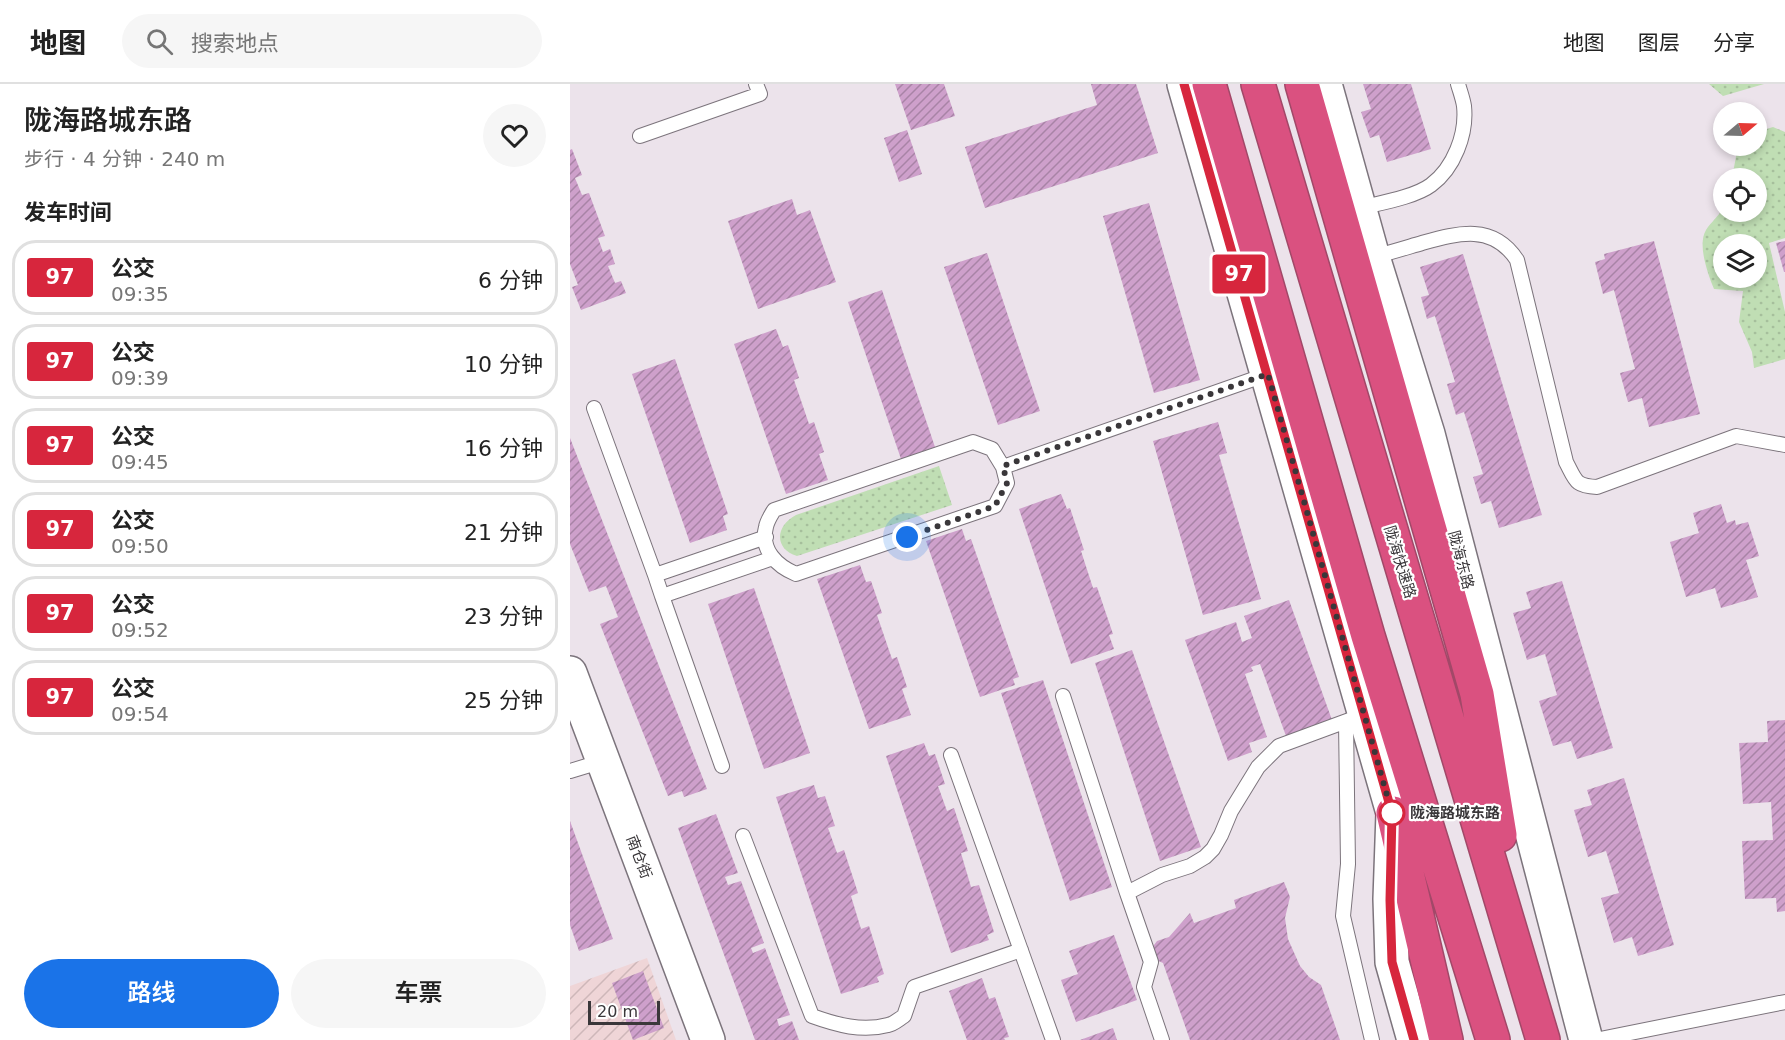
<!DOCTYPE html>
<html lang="zh">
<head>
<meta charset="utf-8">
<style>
	:root { --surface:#fff; --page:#f6f6f6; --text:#222; --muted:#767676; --line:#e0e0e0; --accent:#1a73e8 }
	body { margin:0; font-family:"DejaVu Sans","Noto Sans SC",sans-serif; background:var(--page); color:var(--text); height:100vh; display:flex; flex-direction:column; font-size:22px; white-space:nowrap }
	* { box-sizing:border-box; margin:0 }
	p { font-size:20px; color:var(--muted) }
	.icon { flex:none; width:33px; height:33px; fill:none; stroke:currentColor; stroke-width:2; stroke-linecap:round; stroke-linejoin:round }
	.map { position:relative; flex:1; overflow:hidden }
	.sheet { display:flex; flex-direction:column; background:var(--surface); width:570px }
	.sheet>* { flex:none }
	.badge { padding:0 12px; border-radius:4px; font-size:21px; line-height:39px }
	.needle { width:39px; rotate:71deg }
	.controls { position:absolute; left:1143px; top:18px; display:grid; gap:12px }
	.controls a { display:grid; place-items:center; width:54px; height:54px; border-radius:50%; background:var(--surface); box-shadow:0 3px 9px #0003; font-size:30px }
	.scale { position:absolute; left:18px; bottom:15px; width:72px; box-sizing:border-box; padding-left:6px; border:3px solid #3a373a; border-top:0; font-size:16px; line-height:21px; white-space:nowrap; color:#3a373a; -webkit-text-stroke:4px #fff; paint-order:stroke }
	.you { position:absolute; width:30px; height:30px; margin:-15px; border:4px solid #fff; border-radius:50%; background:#1a73e8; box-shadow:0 0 0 9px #1a73e833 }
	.map>.badge { position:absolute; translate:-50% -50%; box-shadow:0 0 0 3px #fff }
	h2 { padding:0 24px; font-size:22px; line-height:54px }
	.round { display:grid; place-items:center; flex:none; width:63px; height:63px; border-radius:32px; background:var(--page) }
	.headline { display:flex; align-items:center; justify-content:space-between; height:102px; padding:0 24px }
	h1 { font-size:28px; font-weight:600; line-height:45px }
	.action { display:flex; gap:12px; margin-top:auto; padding:12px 24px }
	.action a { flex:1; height:69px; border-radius:36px; background:var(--accent); color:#fff; font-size:24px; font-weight:600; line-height:69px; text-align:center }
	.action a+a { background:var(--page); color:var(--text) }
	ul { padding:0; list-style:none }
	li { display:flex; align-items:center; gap:18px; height:75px; margin:0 12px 9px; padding:0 12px; border:3px solid var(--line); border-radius:24px }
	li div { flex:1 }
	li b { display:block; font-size:22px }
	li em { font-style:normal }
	li .badge { min-width:66px; font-weight:700; text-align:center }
	header { display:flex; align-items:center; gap:36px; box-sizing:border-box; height:84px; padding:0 30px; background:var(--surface); border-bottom:2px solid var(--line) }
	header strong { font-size:28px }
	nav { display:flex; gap:33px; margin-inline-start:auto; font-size:21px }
	.search { width:420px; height:54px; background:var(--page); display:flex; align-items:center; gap:15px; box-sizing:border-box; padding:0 21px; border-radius:33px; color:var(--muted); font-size:22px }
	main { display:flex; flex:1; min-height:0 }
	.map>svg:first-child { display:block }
	.industrial { fill:url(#industrial-furrows) }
	.grass { fill:url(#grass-dots); fill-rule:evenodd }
	.building { fill:url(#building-hatch) }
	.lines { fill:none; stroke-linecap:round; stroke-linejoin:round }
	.lane-casing { stroke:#7c747c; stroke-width:16 }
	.secondary-casing { stroke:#7c747c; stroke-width:36 }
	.highway-casing { stroke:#a24868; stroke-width:36 }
	.lane { stroke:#fff; stroke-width:14 }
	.secondary { stroke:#fff; stroke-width:33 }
	.highway { stroke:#da5180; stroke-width:33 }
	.line-casing { stroke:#fff; stroke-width:14 }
	.line { stroke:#d7263d; stroke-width:9 }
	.walk { stroke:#3a373a; stroke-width:6; stroke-dasharray:0 10.8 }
	.stop-dot { fill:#fff; stroke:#d7263d; stroke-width:3 }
	.labels { text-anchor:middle; stroke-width:4.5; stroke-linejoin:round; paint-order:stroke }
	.street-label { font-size:15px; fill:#3a373a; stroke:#fff }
	.stop-label { font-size:15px; font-weight:bold; fill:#3a373a; stroke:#fff; text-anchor:start }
</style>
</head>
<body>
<header>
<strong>地图</strong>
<div class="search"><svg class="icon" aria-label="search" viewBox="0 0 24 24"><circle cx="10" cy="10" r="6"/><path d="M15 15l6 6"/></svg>搜索地点</div>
<nav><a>地图</a><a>图层</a><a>分享</a></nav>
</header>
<main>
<section class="sheet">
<div class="headline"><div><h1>陇海路城东路</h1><p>步行 · 4 分钟 · 240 m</p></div><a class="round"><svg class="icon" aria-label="heart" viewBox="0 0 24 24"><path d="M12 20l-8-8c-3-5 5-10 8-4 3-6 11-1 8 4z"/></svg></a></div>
<h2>发车时间</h2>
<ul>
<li><span class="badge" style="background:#d7263d;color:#fff">97</span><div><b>公交</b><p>09:35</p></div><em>6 分钟</em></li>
<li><span class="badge" style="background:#d7263d;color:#fff">97</span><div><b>公交</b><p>09:39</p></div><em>10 分钟</em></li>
<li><span class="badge" style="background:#d7263d;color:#fff">97</span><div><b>公交</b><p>09:45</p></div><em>16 分钟</em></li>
<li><span class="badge" style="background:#d7263d;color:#fff">97</span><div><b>公交</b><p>09:50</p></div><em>21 分钟</em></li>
<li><span class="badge" style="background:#d7263d;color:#fff">97</span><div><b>公交</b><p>09:52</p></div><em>23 分钟</em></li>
<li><span class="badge" style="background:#d7263d;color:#fff">97</span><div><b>公交</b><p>09:54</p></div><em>25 分钟</em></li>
</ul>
<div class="action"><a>路线</a><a>车票</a></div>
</section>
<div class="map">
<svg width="1215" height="956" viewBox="0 0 1215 956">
	<defs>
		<pattern id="industrial-furrows" width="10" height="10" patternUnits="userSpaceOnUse" patternTransform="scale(1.5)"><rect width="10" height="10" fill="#efd5d7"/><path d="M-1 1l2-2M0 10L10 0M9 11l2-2" fill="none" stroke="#ceb7b9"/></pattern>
		<pattern id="grass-dots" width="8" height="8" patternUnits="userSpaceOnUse" patternTransform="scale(1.5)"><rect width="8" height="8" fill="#c0deb4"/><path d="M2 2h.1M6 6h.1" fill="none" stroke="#a6bf9c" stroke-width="1.8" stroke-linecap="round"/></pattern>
		<pattern id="building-hatch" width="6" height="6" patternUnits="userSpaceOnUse" patternTransform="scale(1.5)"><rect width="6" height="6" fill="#cea0cb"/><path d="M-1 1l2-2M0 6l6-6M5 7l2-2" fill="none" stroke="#a883a6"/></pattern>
	</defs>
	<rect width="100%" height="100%" fill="#ece3eb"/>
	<path class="industrial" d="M77 874 106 956H0V902Z"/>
	<path class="grass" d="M1139 0H1194L1153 12Z
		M1203 43 1215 48V154L1199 159 1215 228V275L1184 284 1182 268 1169 238 1173 207 1144 205C1138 190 1127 161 1136 146 1141 138 1149 132 1153 124L1154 128H1186V94H1162L1168 62H1186L1187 48ZM1186 160V194H1154V160Z
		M369 382 382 421 227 472C204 465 205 442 226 431Z"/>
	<path class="building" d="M325 0H374L385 32 341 46Z
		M521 0H566L588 69 415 124 395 63 527 21Z
		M793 0H841L861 65 817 78 809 51 800 54 791 28 801 25Z
		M337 46 352 90 329 98 314 54Z
		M2 65 12 91 5 94 12 111 19 109 35 152 28 154 33 168 40 165 45 180 38 182 45 199 51 197 56 209 11 226 2 203 8 201 0 180V66Z
		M222 115 227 131 240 126 266 198 188 225 158 137Z
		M579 119 630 296 584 309 533 132Z
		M1084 157 1130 330 1079 343 1072 314 1058 318 1050 289 1065 285 1044 206 1033 210 1025 178 1035 175 1034 170Z
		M1215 157V188H1214L1206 159Z
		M417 169 470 327 428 341 374 183Z
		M893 170 972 431 929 444 921 417 911 420 903 393 913 390 894 328 886 331 877 300 885 298 865 232 857 235 851 213 859 211 850 183Z
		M312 206 365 363 331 375 278 218Z
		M206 245 213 263 218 261 229 294 224 296 239 340 244 338 254 368 249 370 258 396 216 410 164 260Z
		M105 275 158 430 153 432 157 446 120 459 62 290Z
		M648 338 657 369 649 371 691 515 633 531 583 357Z
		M0 354 137 705 114 713 112 707 98 712 30 540 48 533 36 502 19 508 0 460Z
		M491 410 497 425 500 424 514 466 511 467 523 504 527 503 543 550 539 551 544 565 501 580 449 425Z
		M1151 420 1157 439 1165 436 1166 441 1178 438 1189 472 1176 476 1188 513 1151 524 1145 504 1116 513 1100 458 1129 449 1123 429Z
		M392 445 396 457 401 455 449 593 443 595 445 601 410 613 356 457Z
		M290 481 296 498 301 497 312 529 307 531 322 575 327 573 337 603 332 605 341 631 299 645 247 495Z
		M992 497 1043 664 1007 675 1001 657 983 662 969 617 987 611 975 570 957 576 943 529 961 524 956 508Z
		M184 504 240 669 194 685 138 520Z
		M719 516 762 636 716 652 690 580 681 583 683 587 675 590 697 653 679 659 682 668 658 677 615 556 666 538 672 558 682 554 674 532Z
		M562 566 631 763 590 777 525 579Z
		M473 596 542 803 500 817 431 609Z
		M1215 636V827L1207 828 1206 814 1175 815 1172 757 1203 756 1201 718 1173 720 1169 659 1198 658 1197 637Z
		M354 659 359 672 365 670 375 700 368 702 377 727 384 724 398 767 391 769 401 803 409 801 424 848 417 851 419 856 381 869 316 672Z
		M1054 694 1104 861 1068 872 1062 853 1044 859 1031 814 1049 809 1036 767 1018 773 1004 726 1022 721 1017 706Z
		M244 701 248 714 255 712 265 742 258 744 267 769 274 766 288 809 281 812 291 845 299 842 314 890 307 893 309 898 271 910 206 713Z
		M146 730 168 789 155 793 158 801 171 797 194 859 181 864 183 869 195 864 220 931 207 935 209 942 222 937 229 956H185L108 744Z
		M0 737 43 855 9 867 0 841Z
		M714 798 720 813 715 834 718 855 730 882 739 893 751 901 770 956H620L593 879 584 875 582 866 584 861 587 857 599 853 620 829 624 839 666 824 664 816Z
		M544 851 567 916 506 938 491 896 508 890 499 867Z
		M73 887 94 944 63 956 42 899Z
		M412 894 419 915 425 913 439 953 434 954 435 956H397L379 907Z
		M543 944 547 956H510Z"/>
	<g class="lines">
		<g class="lane-casing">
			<path id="lane" d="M70 52 190 10 186 0
				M790 124C810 119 845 113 861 101 884 84 897 50 894 22 893 15 890 7 888 0
				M803 173C819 169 835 164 852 159 888 149 923 139 947 176L996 378C1006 397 1005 402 1027 403L1166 352 1215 361
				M24 324 85 491
				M403 358 422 365 433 383 437 399 425 422 226 490C207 482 190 466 196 443 197 437 201 431 204 426Z
				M433 383 698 290
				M196 453 85 491 92 512 203 474
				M92 512 152 682
				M493 612 557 809
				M776 638 778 780 773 832 802 956
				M381 671 483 956
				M0 687 33 677
				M173 752 242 932C267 941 292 948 318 941 324 940 329 935 334 932L344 903 451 866
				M592 956 574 903 581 878 557 809 592 791 620 782 635 773 643 765 651 751 661 727 688 683 709 662 793 631
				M1025 956 1215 918"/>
		</g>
		<g class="secondary-casing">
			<path id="secondary" d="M614 0 823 729 820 815 822 878 844 956
				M755 0 803 173 858 350 1016 956
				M0 589 138 956"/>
		</g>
		<g class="highway-casing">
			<path id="highway" d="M639 0 798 552 923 956
				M688 0 973 956
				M732 0 907 610 930 751
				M823 729 876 956"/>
		</g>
		<use href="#lane" class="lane"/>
		<use href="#secondary" class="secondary"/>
		<use href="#highway" class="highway"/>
	</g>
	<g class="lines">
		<g class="line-casing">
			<path id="line" d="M614 0 822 729 820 816 822 878 844 956"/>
		</g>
		<use href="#line" class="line"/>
		<path class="walk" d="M337 453 425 422 437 399 433 382 698 290 822 729"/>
	</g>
	<circle class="stop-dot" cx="822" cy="729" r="12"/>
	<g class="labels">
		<g class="street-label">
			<text transform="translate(891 476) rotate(75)" y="5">陇海东路</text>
			<text transform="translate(830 478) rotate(73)" y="5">陇海快速路</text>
			<text transform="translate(69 773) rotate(69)" y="5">南仓街</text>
		</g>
		<g class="stop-label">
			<text x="840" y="734">陇海路城东路</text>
		</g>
	</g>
</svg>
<div class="controls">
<a><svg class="needle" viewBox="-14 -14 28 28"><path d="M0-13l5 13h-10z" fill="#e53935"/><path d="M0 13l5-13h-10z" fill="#767676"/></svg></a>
<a><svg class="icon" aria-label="locate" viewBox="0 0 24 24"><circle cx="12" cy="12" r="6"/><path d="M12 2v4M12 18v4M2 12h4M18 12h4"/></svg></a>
<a><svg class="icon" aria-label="layers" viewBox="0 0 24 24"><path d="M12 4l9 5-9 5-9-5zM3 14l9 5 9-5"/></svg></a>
</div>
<div class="scale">20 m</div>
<div class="you" style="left:337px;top:453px"></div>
<b class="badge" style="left:669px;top:190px;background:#d7263d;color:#fff">97</b>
</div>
</main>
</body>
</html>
